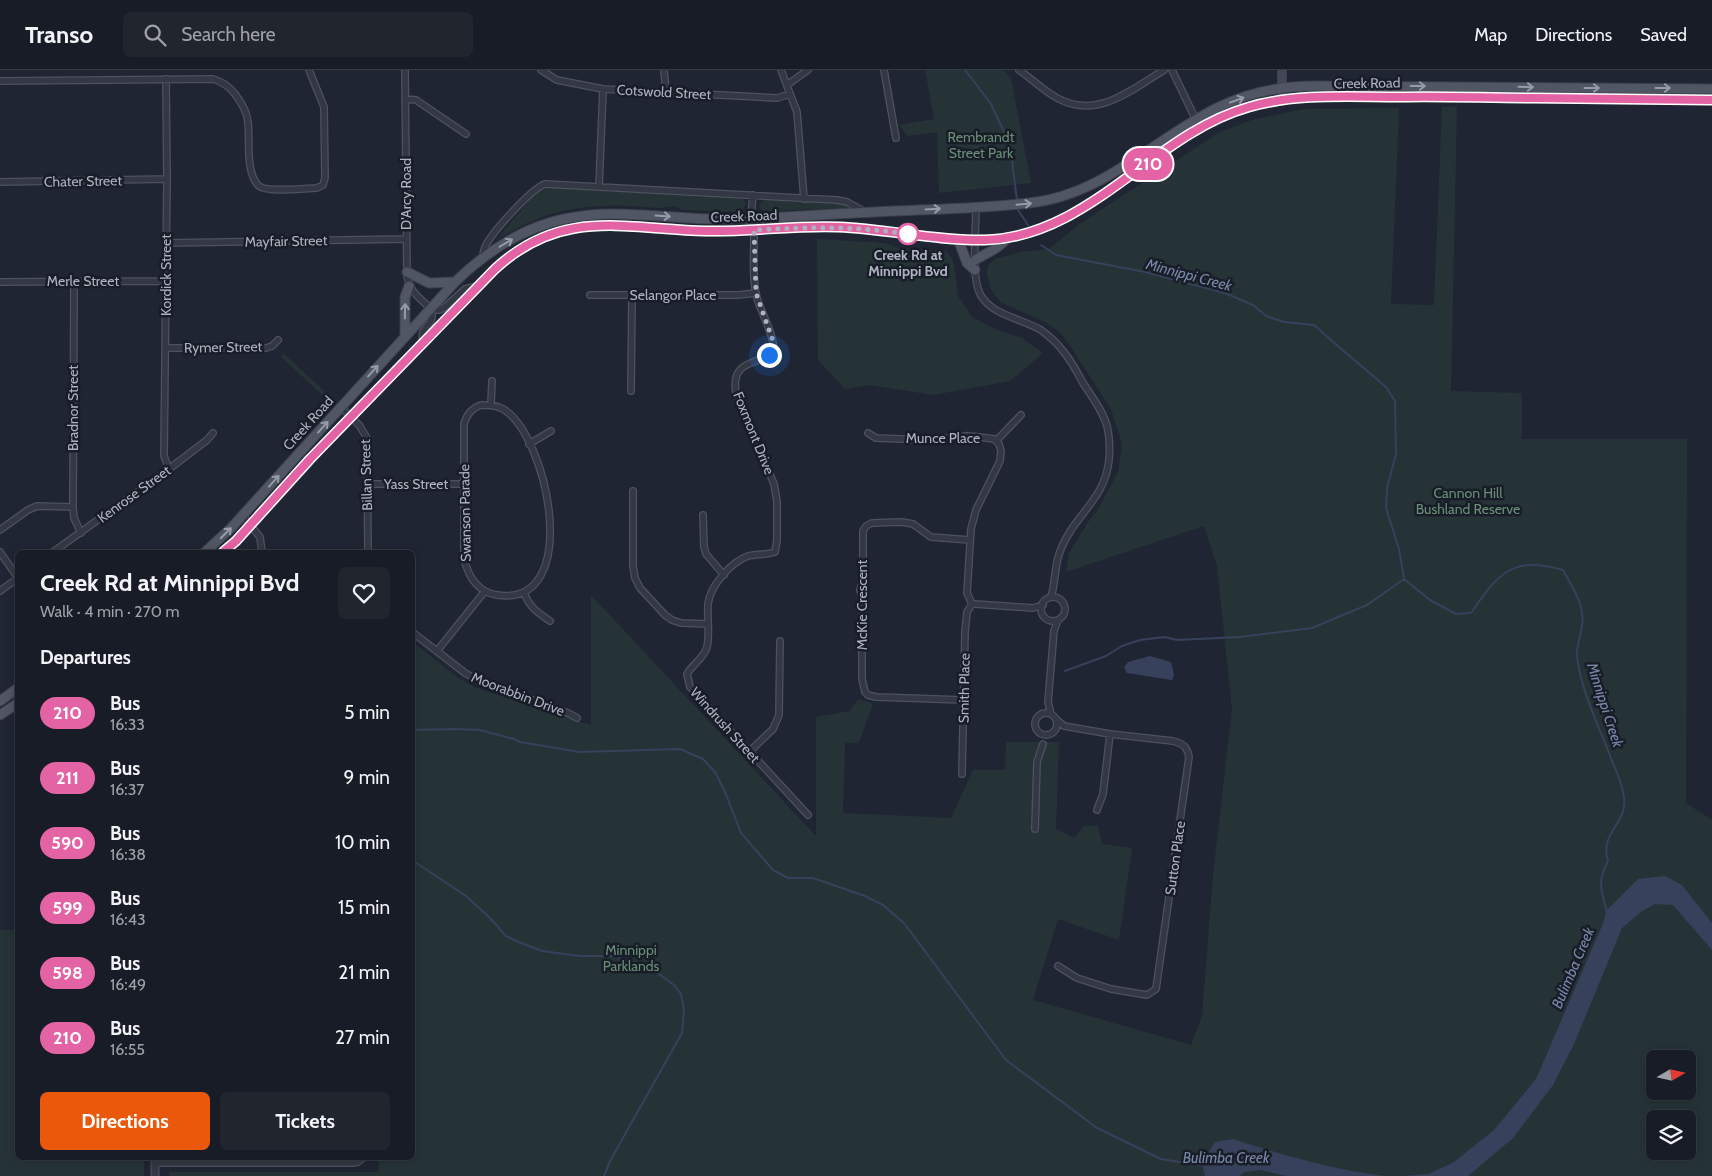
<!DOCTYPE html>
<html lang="en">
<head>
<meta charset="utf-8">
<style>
	:root { --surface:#181c26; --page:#21252e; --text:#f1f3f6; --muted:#9fa1a7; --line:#363a43; --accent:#ea580c }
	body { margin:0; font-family:Cabin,sans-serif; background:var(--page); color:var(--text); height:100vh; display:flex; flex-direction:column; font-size:19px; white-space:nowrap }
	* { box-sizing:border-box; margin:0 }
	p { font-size:16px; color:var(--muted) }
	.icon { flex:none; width:28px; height:28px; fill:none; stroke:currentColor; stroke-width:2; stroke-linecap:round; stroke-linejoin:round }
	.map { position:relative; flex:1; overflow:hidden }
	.panel { position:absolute; left:15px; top:480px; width:400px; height:610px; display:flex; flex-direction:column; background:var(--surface); border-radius:8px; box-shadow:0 2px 12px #0003,0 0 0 1px var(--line) }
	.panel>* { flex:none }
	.badge { padding:0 10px; border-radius:16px; font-size:18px; line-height:32px }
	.needle { width:32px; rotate:81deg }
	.buttons { position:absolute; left:1646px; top:980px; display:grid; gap:10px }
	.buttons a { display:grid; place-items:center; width:50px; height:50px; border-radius:8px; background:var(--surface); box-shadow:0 2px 12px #0003,0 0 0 1px var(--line); font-size:25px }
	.you { position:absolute; width:25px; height:25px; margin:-12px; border:4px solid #fff; border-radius:50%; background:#1a73e8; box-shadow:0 0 0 8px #1a73e833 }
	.map>.badge { position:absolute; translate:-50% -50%; box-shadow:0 0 0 2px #fff }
	h2 { padding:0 25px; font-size:19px; line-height:45px }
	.round { display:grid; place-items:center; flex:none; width:52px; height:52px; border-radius:8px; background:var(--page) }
	.summary { display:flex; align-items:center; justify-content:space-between; height:85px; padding:0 25px }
	h1 { font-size:24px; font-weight:700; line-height:38px }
	.action { display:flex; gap:10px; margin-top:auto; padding:10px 25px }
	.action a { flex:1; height:58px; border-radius:8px; background:var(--accent); color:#fff; font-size:20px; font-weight:700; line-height:58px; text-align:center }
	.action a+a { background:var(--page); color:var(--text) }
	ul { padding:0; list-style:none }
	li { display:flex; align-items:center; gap:15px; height:65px; padding:0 25px }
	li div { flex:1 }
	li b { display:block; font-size:19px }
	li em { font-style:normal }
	li .badge { min-width:55px; font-weight:700; text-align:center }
	header { display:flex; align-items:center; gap:30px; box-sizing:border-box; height:70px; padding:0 25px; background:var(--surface); border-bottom:1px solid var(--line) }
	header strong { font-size:24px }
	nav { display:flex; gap:28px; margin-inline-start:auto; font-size:18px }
	.search { width:350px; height:45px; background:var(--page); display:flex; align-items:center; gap:12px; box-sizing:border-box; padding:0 18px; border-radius:8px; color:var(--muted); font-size:19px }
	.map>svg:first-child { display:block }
	.green { fill:#253337; fill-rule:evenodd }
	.water { fill:#37415b }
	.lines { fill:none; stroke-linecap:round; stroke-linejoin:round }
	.stream { stroke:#37415b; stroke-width:2 }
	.minor-casing { stroke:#4e525f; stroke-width:8 }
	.tertiary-casing { stroke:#4e525f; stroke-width:9 }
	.secondary-casing { stroke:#3d414d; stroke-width:10 }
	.primary-casing { stroke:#3d414d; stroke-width:11 }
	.minor { stroke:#333844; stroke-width:5.5 }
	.tertiary { stroke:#333844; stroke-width:7 }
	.secondary { stroke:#424656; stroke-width:8 }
	.primary { stroke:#515664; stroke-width:9 }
	.oneway { stroke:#969baa }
	.line-casing { stroke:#fff; stroke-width:11 }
	.line { stroke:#e463a4; stroke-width:8 }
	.walk { stroke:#adb2c1; stroke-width:5; stroke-dasharray:0 9 }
	.stop-dot { fill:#fff; stroke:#e463a4; stroke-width:2.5 }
	.labels { text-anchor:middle; stroke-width:5; stroke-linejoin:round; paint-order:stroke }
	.street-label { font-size:14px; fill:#adb2c1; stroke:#191d28 }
	.park-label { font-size:14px; fill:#688e76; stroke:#191d28 }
	.stop-label { font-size:14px; font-weight:bold; fill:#adb2c1; stroke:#191d28 }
	.water-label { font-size:15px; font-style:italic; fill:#7886a7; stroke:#191d28 }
</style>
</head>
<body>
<header>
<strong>Transo</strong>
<div class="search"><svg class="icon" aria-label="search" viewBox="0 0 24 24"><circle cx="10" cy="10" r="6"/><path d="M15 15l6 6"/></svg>Search here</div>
<nav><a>Map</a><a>Directions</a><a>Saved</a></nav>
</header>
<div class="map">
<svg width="1712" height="1106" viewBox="0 0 1712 1106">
	<rect width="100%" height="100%" fill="#202533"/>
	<path class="green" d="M925 0H1003L1011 8 1031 113 939 123 937 62 908 66 899 55 934 49Z
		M1457 36 1451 321 1522 323V369H1687L1686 733 1712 750V1106H169V1102H378L379 1088H412L413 572 457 607 474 617 591 655V525L816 766V647L850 641 858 629 873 634 859 673H845L843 743 951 748 973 700H1005L1006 672H1059L1056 759 1074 768 1084 756H1098L1102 774 1132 778 1119 870 1058 849 1033 930 1191 975 1202 946 1213 805 1232 639 1217 496 1204 456 1066 502 1069 483 1090 449 1097 441 1118 402 1122 374 1111 339 1063 265 1047 253 1000 232 990 218 987 203 988 195 995 189 1021 182 1049 179 1081 153 1220 62 1252 50 1304 39 1399 38 1391 234 1434 235 1442 37ZM1655 989H1688V1021H1655ZM1655 1049H1688V1081H1655Z
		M553 118 743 129 746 134 742 141 736 142 682 140C674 133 666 139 656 138 614 133 570 134 530 152 518 157 507 164 496 170L534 125 540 121Z
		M765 130 840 134 850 138 764 141 758 137 759 135Z
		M817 169 886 173 898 178 934 180 940 179 947 182 953 190 958 226 972 247 997 260 1022 268 1043 283 1010 311 933 325 870 315 845 319 818 290Z
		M284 284 334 330 331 333 280 286Z
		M0 860H17L18 1088H144V1106H0Z"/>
	<path class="water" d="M1150 586 1171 592 1174 605 1172 610 1127 603 1124 597 1128 592Z
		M1665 806 1682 815 1712 853V880L1673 835 1655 834 1641 842 1622 858 1574 974 1553 1015 1513 1068 1468 1106H1404L1429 1104 1454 1092 1494 1060 1536 1009 1604 851 1606 841 1638 809Z
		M1233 1069C1283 1085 1333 1100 1385 1106H1287L1260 1100 1244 1102 1240 1106H1205L1202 1093 1215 1072Z"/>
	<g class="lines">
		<path class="stream" d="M965 0 991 34 1012 79 1013 100 1017 130
			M1018 140 1028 155
			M1041 175 1056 185 1145 202 1225 223 1253 235 1266 246 1284 252 1314 255 1332 271 1386 317 1395 331 1396 384 1387 418 1386 438 1399 479 1404 509 1430 530 1456 544 1471 543C1498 504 1512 485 1563 500 1573 518 1585 535 1582 556 1581 566 1576 577 1577 586 1581 622 1600 658 1612 691 1617 702 1622 715 1624 727 1628 754 1599 762 1608 791 1597 812 1601 820 1607 842
			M1065 601 1106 586 1122 576 1140 570 1165 567 1177 570 1239 567 1312 558 1367 535 1404 509
			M412 660 456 659 480 660 514 669 520 672 579 682 680 679 703 689 715 702 725 722 741 763 773 800 788 808H813L865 826 883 835 904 853 1006 990 1097 1058 1161 1089 1204 1096
			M412 790 466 826 490 848 506 866 516 871 542 881 580 886H613L648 896 674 915 681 924 684 940 682 963 610 1091 604 1106"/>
		<g class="minor-casing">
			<path id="minor" d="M405 0 407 205C410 228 429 231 432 244 433 252 426 256 423 262 422 265 423 270 422 274
				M541 0 557 10 603 19 777 28 790 24
				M664 0 666 22
				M781 0 797 42 804 129
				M884 0 896 68
				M1019 0C1032 9 1045 22 1059 29 1098 49 1131 20 1164 0
				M1172 0 1196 50
				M166 9 167 109 164 386 169 399
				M0 11 213 9C223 12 229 16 235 24 241 33 247 41 248 52 250 68 245 104 259 116 267 123 305 118 317 118L323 115 325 108 324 37 309 0
				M787 15 808 0
				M405 29 416 30 466 64
				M0 112 167 109
				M599 117 603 19
				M753 125C752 133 751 141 752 148 752 155 754 161 754 167 754 187 752 209 757 228 760 240 776 269 773 279 768 296 729 285 736 323L774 414 777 431V470L775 482C766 485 756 484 748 486 731 492 710 516 708 534 707 548 710 564 707 577 704 588 693 594 687 604L690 617 808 745
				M976 137C976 159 971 206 980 224 992 246 1021 248 1041 260 1049 266 1057 273 1063 281 1071 290 1077 302 1083 313 1092 327 1103 341 1107 356 1110 368 1110 379 1109 390 1105 430 1074 445 1061 479 1054 494 1056 512 1051 527
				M166 173 406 169
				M482 188C483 185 484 180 485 177 491 163 531 119 545 114L837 130 847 132 865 142
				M74 211 73 437 74 448 81 463
				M0 212 166 211
				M590 225H738L756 223
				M430 239 439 240 444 238 465 219 477 216
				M166 278H266L272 276 278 270
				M631 321 632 225
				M481 335C489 335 496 335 503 339 548 365 584 538 497 525 477 522 468 506 464 488V354C467 344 471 339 481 335Z
				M491 335 492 311
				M341 337 359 355 367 368 368 482
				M868 363 876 368 926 370 967 366 979 367 994 369 999 374 1001 381 1000 391 976 440 971 459 967 523 972 534H975L1033 538 1043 535
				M996 371 1021 345
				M529 374 551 361
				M367 414H464
				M633 421V496L635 508 640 518 665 545 672 550 681 553 708 554
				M703 445 704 477 706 484 724 505
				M243 446 260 467 262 482
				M0 460 28 440 37 436 73 437
				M0 482 18 508
				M53 482 169 399 207 370 213 363
				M0 521 18 508
				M524 522C529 537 537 542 550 551
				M1041 539a12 12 0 1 1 24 0a12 12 0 1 1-24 0Z
				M412 562 465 603 476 609 568 643 577 648
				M437 581 485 521
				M964 630 876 627 868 625 865 622 862 609V548L864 533 860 520 863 509V461L866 456 872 453 902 452 913 454 931 467 970 470
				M1035 654a11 11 0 1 1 22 0a11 11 0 1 1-22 0Z
				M1051 644 1048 632 1054 561 1058 550
				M1056 649 1064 656 1110 664 1173 671C1184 674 1187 677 1189 687L1156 919 1147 925 1111 919 1077 908 1058 896
				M749 682 773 659 779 645 780 571
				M962 704 965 562 967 542 972 534
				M1097 740 1103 724 1110 664
				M1035 759 1037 692 1043 674
				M155 1093H352L358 1092 363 1088"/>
		</g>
		<g class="tertiary-casing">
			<path id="tertiary" d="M155 1106V1088"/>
		</g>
		<g class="secondary-casing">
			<path id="secondary" d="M1282 0V30"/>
		</g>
		<g class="primary-casing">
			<path id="primary" d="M958 169 967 193 975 200
				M975 190C988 182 999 179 1008 167
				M407 202 429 213 455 212
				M405 266V227L409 216
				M205 482 231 458 455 212C486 182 522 158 564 149 617 137 671 150 724 149 774 149 824 144 874 142 926 139 978 139 1029 133 1103 126 1155 68 1219 37 1249 22 1282 16 1316 16L1712 19
				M223 482 236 471 319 380 495 199C562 137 625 159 706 161 750 162 795 155 839 157 888 159 936 171 985 170 1090 167 1153 64 1249 37 1297 23 1350 27 1400 27 1445 26 1489 28 1534 28 1593 29 1653 29 1712 30
				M0 631 18 618
				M0 645 18 633"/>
		</g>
		<use href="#minor" class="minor"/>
		<use href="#tertiary" class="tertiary"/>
		<use href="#secondary" class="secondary"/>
		<use href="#primary" class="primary"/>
	</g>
	<defs><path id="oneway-shaft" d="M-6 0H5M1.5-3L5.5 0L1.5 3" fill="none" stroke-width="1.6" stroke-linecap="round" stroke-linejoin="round" transform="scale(1.25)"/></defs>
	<g class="oneway">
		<use href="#oneway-shaft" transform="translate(1418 16)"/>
		<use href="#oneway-shaft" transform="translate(1526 17) rotate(1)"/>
		<use href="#oneway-shaft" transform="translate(1592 18)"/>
		<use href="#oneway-shaft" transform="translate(1663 18)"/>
		<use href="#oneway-shaft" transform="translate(1237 30) rotate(-20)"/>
		<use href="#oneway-shaft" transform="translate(1024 134) rotate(-5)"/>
		<use href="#oneway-shaft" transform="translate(933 139) rotate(-3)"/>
		<use href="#oneway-shaft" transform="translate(663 146) rotate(4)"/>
		<use href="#oneway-shaft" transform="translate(506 173) rotate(-30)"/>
		<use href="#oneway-shaft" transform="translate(405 241) rotate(-89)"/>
		<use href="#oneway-shaft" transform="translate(373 301) rotate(-48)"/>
		<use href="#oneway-shaft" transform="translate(323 357) rotate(-48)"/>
		<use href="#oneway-shaft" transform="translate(274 411) rotate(-48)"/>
		<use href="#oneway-shaft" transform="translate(226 463) rotate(-45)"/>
	</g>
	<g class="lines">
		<g class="line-casing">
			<path id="line" d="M223 482 236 471 310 389 495 199C562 137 625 159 706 161 750 162 795 155 839 157 888 159 936 171 985 170 1090 167 1153 64 1249 37 1297 23 1350 27 1400 27 1445 26 1489 28 1534 28 1593 29 1653 29 1712 30"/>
		</g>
		<use href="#line" class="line"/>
		<path class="walk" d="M769 285 773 279V271L756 223 754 160C806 157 856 156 908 164"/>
	</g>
	<circle class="stop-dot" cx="908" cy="164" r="10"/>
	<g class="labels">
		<g class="street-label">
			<text transform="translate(1367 13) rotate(-1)" y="5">Creek Road</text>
			<text transform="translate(664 22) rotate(3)" y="5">Cotswold Street</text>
			<text transform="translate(83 111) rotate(-1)" y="5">Chater Street</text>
			<text transform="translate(406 124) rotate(-90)" y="5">D'Arcy Road</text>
			<text transform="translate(744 146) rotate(-2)" y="5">Creek Road</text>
			<text transform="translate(286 171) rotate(-1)" y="5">Mayfair Street</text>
			<text transform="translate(166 205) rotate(-90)" y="5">Kordick Street</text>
			<text x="83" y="216">Merle Street</text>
			<text x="673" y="230">Selangor Place</text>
			<text transform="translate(223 277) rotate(-1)" y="5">Rymer Street</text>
			<text transform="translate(73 338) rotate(-90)" y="5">Bradnor Street</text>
			<text transform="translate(308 353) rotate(-48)" y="5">Creek Road</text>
			<text transform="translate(754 363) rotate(68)" y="5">Foxmont Drive</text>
			<text x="943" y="373">Munce Place</text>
			<text transform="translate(366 405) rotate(-92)" y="5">Billan Street</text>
			<text x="416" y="419">Yass Street</text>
			<text transform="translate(134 424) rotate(-36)" y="5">Kenrose Street</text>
			<text transform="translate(465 443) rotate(-91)" y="5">Swanson Parade</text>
			<text transform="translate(862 535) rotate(-90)" y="5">McKie Crescent</text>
			<text transform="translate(964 618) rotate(-89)" y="5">Smith Place</text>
			<text transform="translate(518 624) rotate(21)" y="5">Moorabbin Drive</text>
			<text transform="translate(725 655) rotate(48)" y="5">Windrush Street</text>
			<text transform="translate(1175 788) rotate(-82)" y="5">Sutton Place</text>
		</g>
		<g class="park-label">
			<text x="981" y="72">Rembrandt<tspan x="981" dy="16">Street Park</tspan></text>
			<text x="1468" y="428">Cannon Hill<tspan x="1468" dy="16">Bushland Reserve</tspan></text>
			<text x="631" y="885">Minnippi<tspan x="631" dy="16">Parklands</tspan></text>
		</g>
		<g class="stop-label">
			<text x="908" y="190">Creek Rd at<tspan x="908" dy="16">Minnippi Bvd</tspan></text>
		</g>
		<g class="water-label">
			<text transform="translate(1189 205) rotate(15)" y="5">Minnippi Creek</text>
			<text transform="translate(1605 635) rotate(72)" y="5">Minnippi Creek</text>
			<text transform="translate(1573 898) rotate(-67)" y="5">Bulimba Creek</text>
			<text x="1226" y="1093">Bulimba Creek</text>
		</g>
	</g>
</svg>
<div class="buttons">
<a><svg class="needle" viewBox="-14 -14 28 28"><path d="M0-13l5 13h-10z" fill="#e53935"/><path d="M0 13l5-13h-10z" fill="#9fa1a7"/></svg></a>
<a><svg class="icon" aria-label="layers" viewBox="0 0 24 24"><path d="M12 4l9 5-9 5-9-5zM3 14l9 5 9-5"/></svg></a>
</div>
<div class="you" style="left:769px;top:285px"></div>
<b class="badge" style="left:1148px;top:94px;background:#e463a4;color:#fff">210</b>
<section class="panel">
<div class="summary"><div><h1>Creek Rd at Minnippi Bvd</h1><p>Walk · 4 min · 270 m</p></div><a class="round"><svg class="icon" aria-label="heart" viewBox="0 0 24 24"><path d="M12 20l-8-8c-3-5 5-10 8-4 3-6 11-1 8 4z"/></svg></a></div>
<h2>Departures</h2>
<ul>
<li><span class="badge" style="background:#e463a4;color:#fff">210</span><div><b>Bus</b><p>16:33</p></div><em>5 min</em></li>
<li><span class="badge" style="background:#e463a4;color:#fff">211</span><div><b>Bus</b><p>16:37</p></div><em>9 min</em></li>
<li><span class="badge" style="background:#e463a4;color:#fff">590</span><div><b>Bus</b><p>16:38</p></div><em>10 min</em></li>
<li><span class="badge" style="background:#e463a4;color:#fff">599</span><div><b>Bus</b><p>16:43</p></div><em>15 min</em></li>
<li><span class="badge" style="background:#e463a4;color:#fff">598</span><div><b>Bus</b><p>16:49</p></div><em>21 min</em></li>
<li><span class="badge" style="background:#e463a4;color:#fff">210</span><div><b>Bus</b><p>16:55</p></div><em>27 min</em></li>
</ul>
<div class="action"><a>Directions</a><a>Tickets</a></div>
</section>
</div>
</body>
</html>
